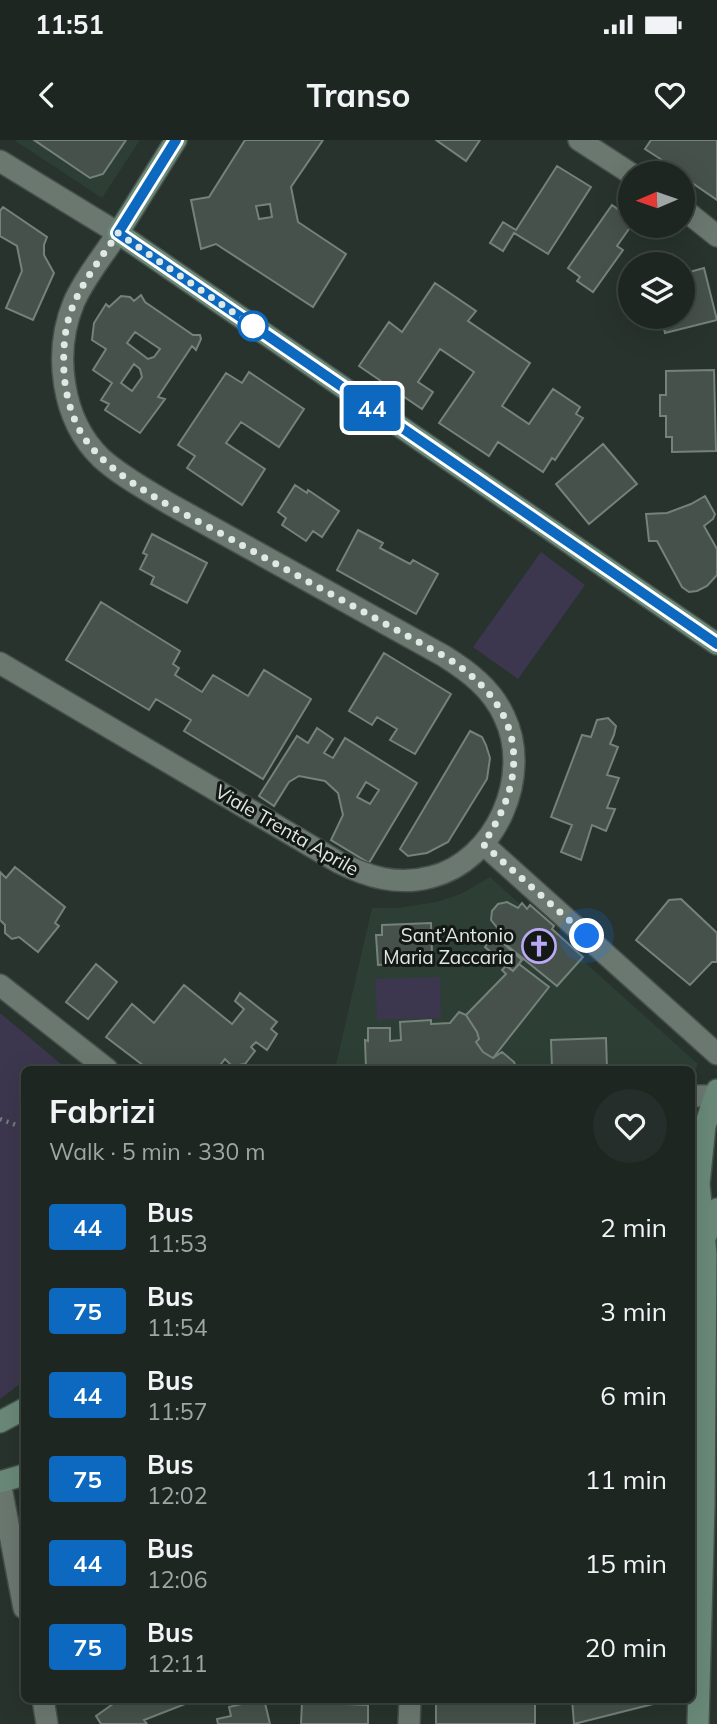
<!DOCTYPE html>
<html lang="en">
<head>
<meta charset="utf-8">
<style>
	:root { --surface:#1d2621; --page:#252e2a; --text:#f1f3f6; --muted:#a0a5a5; --line:#3b433f }
	body { margin:0; font-family:Mulish,sans-serif; background:var(--page); color:var(--text); height:100vh; display:flex; flex-direction:column; font-size:26px; white-space:nowrap }
	* { box-sizing:border-box; margin:0 }
	p { font-size:23px; color:var(--muted) }
	.icon { flex:none; width:38px; height:38px; fill:none; stroke:currentColor; stroke-width:2; stroke-linecap:round; stroke-linejoin:round }
	.map { position:relative; flex:1; overflow:hidden }
	.details { position:absolute; left:21px; top:926px; width:674px; height:637px; display:flex; flex-direction:column; background:var(--surface); border-radius:10px; box-shadow:0 7px 28px #0002,0 0 0 2px var(--line) }
	.details>* { flex:none }
	.badge { padding:0 14px; border-radius:5px; font-size:24px; line-height:46px }
	.needle { width:46px; rotate:268deg }
	.buttons { position:absolute; left:618px; top:21px; display:grid; gap:14px }
	.buttons a { display:grid; place-items:center; width:77px; height:77px; border-radius:50%; background:var(--surface); box-shadow:0 7px 28px #0002,0 0 0 2px var(--line); font-size:35px }
	.you { position:absolute; width:35px; height:35px; margin:-18px; border:5px solid #fff; border-radius:50%; background:#1a73e8; box-shadow:0 0 0 10px #1a73e833 }
	.map>.badge { position:absolute; translate:-50% -50%; box-shadow:0 0 0 4px #fff }
	.round { display:grid; place-items:center; flex:none; width:74px; height:74px; border-radius:37px; background:var(--page) }
	.summary { display:flex; align-items:center; justify-content:space-between; height:119px; padding:0 28px }
	h1 { font-size:33px; font-weight:700; line-height:52px }
	ul { padding:0; list-style:none }
	li { display:flex; align-items:center; gap:21px; height:84px; padding:0 28px }
	li div { flex:1 }
	li b { display:block; font-size:26px }
	li em { font-style:normal }
	li .badge { min-width:77px; font-weight:700; text-align:center }
	.status { display:flex; justify-content:space-between; align-items:center; height:49px; padding:0 35px; background:var(--surface); direction:ltr }
	.status svg { height:19px; fill:currentColor }
	header { display:flex; justify-content:space-between; align-items:center; height:91px; padding:0 28px; background:var(--surface); font-size:32px; font-weight:700 }
	.map>svg:first-child { display:block }
	.built { fill:#2d3e35 }
	.green { fill:#3c374e }
	.building { fill:#45514a; stroke:#74827a; stroke-width:2; fill-rule:evenodd }
	.lines { fill:none; stroke-linecap:round; stroke-linejoin:round }
	.street-casing { stroke:#46504b; stroke-width:24 }
	.secondary-casing { stroke:#46504b; stroke-width:24 }
	.path { stroke:#757f79; stroke-width:4.5; stroke-dasharray:2 5; stroke-linecap:butt }
	.street { stroke:#6b7870; stroke-width:21 }
	.secondary { stroke:#6a8978; stroke-width:21 }
	.line-casing { stroke:#fff; stroke-width:16 }
	.line { stroke:#0c69bf; stroke-width:10 }
	.walk { stroke:#e0e8e3; stroke-width:7; stroke-dasharray:0 12.6 }
	.stop-dot { fill:#fff; stroke:#0c69bf; stroke-width:3.5 }
	.labels { text-anchor:middle; stroke-width:6; stroke-linejoin:round; paint-order:stroke }
	.street-label { font-size:19px; fill:#e0e8e3; stroke:#141916 }
	.poi-label { font-size:19px; fill:#e0e8e3; stroke:#141916; text-anchor:end }
</style>
</head>
<body>
<div class="status"><b>11:51</b><svg viewBox="0 0 49 12"><path d="M0 12V9h3v3zM5 12V6h3v6zM10 12V3h3v9zM15 12V0h3v12zM26 1h20v11H26zM47 4h2v5h-2z"/></svg></div>
<header><svg class="icon" aria-label="back" viewBox="0 0 24 24"><path d="M15 5l-7 7 7 7"/></svg>Transo<svg class="icon" aria-label="heart" viewBox="0 0 24 24"><path d="M12 20l-8-8c-3-5 5-10 8-4 3-6 11-1 8 4z"/></svg></header>
<div class="map">
<svg width="717" height="1584" viewBox="0 0 717 1584">
	<rect width="100%" height="100%" fill="#27332c"/>
	<path class="built" d="M14 0H140L102 58Z
		M490 737 698 924 691 940V929H335L372 768H398L436 762 461 754Z"/>
	<path class="green" d="M541 412 585 445 518 539 473 507Z
		M440 837 441 878 377 880 375 839Z
		M0 873 67 929H24V1241L0 1259Z"/>
	<path class="building" d="M34 0H126L103 34 90 38Z
		M245 0H323L291 47 298 82 346 114 313 167 216 104 201 109 191 60 209 57ZM270 64 272 77 259 79 256 66Z
		M436 0H480L466 21Z
		M651 0H717V60L682 36V33L645 9Z
		M557 26 591 47 548 114 514 93 503 111 490 103 503 82 516 90Z
		M612 65 630 78 631 86 617 106 623 110 593 152 577 141 580 137 568 128Z
		M3 67 47 97 44 105V115L54 133 33 180 6 168 22 131 17 106 0 96V71Z
		M704 128 717 180 665 193 661 177H682V134Z
		M435 143 476 171 468 181 530 223 502 266 529 284 553 249 580 267 576 274 583 278 555 320 552 318 543 332 498 302 489 316 439 283 474 232 440 209 418 242 433 252 422 269 359 226 389 182 402 192Z
		M141 155 145 162 193 195H200L201 199 196 210 192 206 158 257 165 259 140 293 105 270 109 264 101 260 112 243 93 230 106 209 92 200 94 183 106 164 109 167 121 156 130 157 134 161ZM135 192 160 209 154 217 148 219 127 203ZM134 224 140 229 142 237 132 251 121 243Z
		M714 230 716 311 672 312V297H666V276H660V255H666V231Z
		M249 232 304 269 279 307 241 282 226 303 265 329 242 365 187 328 195 316 178 305 226 233 242 243Z
		M603 304 637 344 589 384 556 344Z
		M295 345 307 353 308 350 339 371 322 397 313 391 306 401 282 385 286 378 278 372Z
		M705 356 715 374 713 379 704 386 717 409V435L707 446 697 451 689 452 682 447 657 401H649L646 374 667 373 691 364Z
		M358 390 383 403 380 408 410 424 413 420 438 434 416 474 337 430Z
		M152 394 207 423 187 463 151 444 154 437 140 429 147 415 143 413Z
		M101 462 180 511 173 524 179 528 175 535 202 552 213 535 248 556 264 530 311 559 263 639 184 591 191 580 156 559 149 570 66 520Z
		M384 513 451 554 415 614 390 600 397 589 377 577 372 585 349 571Z
		M608 578 616 586 614 595 610 604 618 607 607 635 619 638 607 668 615 669 606 691 592 685 581 720 561 712 572 685 551 677 582 595 591 597 597 580Z
		M317 588 333 599 324 613 333 618 345 598 417 643 369 723 331 700 343 675 338 653 325 641 299 636 289 642 274 666 259 656 297 596 308 603ZM366 642 379 650 370 664 357 657Z
		M470 591 482 597 486 605 490 618 487 639 448 702 427 713 408 716 400 709Z
		M15 727 65 767 55 783 59 786 38 812 19 797 12 799 5 793V785L0 780V732L6 738Z
		M681 759 717 793V822H712L690 845 636 800 669 760Z
		M507 762 518 768 522 763 527 769 530 765 554 786 552 789 583 817 557 846 494 795 499 790 491 780 492 771 498 764Z
		M431 783 432 815 406 816V823L378 825 376 795H382V785Z
		M494 795 522 820 513 831 485 807Z
		M96 824 117 842 88 879 66 862Z
		M519 824 549 847 493 918 483 912 476 902 479 899 477 892 466 875 506 834 502 830 506 826 513 831Z
		M184 845 232 884 244 869 235 861 240 853 277 882 271 889 277 894 267 910 256 902 251 907 255 911 245 924 232 926 225 919 217 929H148L106 897 132 864 154 883Z
		M459 872 466 875 477 892 479 899 476 902 483 912 493 918 502 912 514 922 517 929H366L365 900 368 901V888H390V901L401 900 400 882 431 880V884L450 883Z
		M606 898 607 929H552L551 900Z
		M120 1559H187L188 1563 144 1580 147 1584H101L96 1576Z
		M264 1559 270 1584H218L217 1579 231 1576 229 1567Z
		M436 1559H535V1584H436Z
		M572 1559H673L574 1584Z
		M302 1562 368 1565V1584H301Z"/>
	<g class="lines">
		<g class="street-casing">
			<path id="street" d="M579 0 630 33
				M0 21 118 93C103 116 85 137 74 162 53 212 61 279 101 318 121 336 145 349 168 363L444 516C468 531 492 549 504 576 533 635 496 721 431 737 397 746 368 737 338 722L0 523
				M682 68 717 96
				M483 704 717 914
				M0 845 107 929
				M691 956H714
				M0 1342 24 1468
				M43 1559 47 1584
				M409 1584 410 1559"/>
		</g>
		<g class="secondary-casing">
			<path id="secondary" d="M176 0 118 93 717 504
				M705 1098 717 1069
				M0 1282 24 1269
				M0 1342 24 1335
				M698 1584 704 1365 706 1114 699 1044 705 986 717 950"/>
		</g>
		<path class="path" d="M0 979 24 988"/>
		<use href="#street" class="street"/>
		<use href="#secondary" class="secondary"/>
	</g>
	<g class="lines">
		<g class="line-casing">
			<path id="line" d="M176 0 118 93 717 504"/>
		</g>
		<use href="#line" class="line"/>
		<path class="walk" d="M253 186 118 93C103 115 86 137 75 161 64 185 63 208 64 234 66 256 72 280 85 299 117 344 191 376 238 403 307 441 375 478 444 516 522 564 534 629 483 704L587 796"/>
	</g>
	<defs>
		<g id="church-ring" transform="scale(1.75)"><circle r="9.5" fill="#141916" stroke="#baaaf6" stroke-width="1.5"/><path d="M-1.2-6h2.4v3.5h3.3v2.4h-3.3V6h-2.4V-.1h-3.3v-2.4h3.3Z" fill="#baaaf6"/></g>
	</defs>
	<g fill-rule="evenodd">
		<use href="#church-ring" x="539" y="806"/>
	</g>
	<circle class="stop-dot" cx="253" cy="186" r="14"/>
	<g class="labels">
		<g class="street-label">
			<text transform="translate(287 690) rotate(30)" y="7">Viale Trenta Aprile</text>
		</g>
		<g class="poi-label">
			<text x="514" y="802">Sant’Antonio<tspan x="514" dy="22">Maria Zaccaria</tspan></text>
		</g>
	</g>
</svg>
<div class="buttons">
<a><svg class="needle" viewBox="-14 -14 28 28"><path d="M0-13l5 13h-10z" fill="#e53935"/><path d="M0 13l5-13h-10z" fill="#a0a5a5"/></svg></a>
<a><svg class="icon" aria-label="layers" viewBox="0 0 24 24"><path d="M12 4l9 5-9 5-9-5zM3 14l9 5 9-5"/></svg></a>
</div>
<div class="you" style="left:587px;top:796px"></div>
<b class="badge" style="left:372px;top:268px;background:#0c69bf;color:#fff">44</b>
<section class="details">
<div class="summary"><div><h1>Fabrizi</h1><p>Walk · 5 min · 330 m</p></div><a class="round"><svg class="icon" aria-label="heart" viewBox="0 0 24 24"><path d="M12 20l-8-8c-3-5 5-10 8-4 3-6 11-1 8 4z"/></svg></a></div>
<ul>
<li><span class="badge" style="background:#0c69bf;color:#fff">44</span><div><b>Bus</b><p>11:53</p></div><em>2 min</em></li>
<li><span class="badge" style="background:#0c69bf;color:#fff">75</span><div><b>Bus</b><p>11:54</p></div><em>3 min</em></li>
<li><span class="badge" style="background:#0c69bf;color:#fff">44</span><div><b>Bus</b><p>11:57</p></div><em>6 min</em></li>
<li><span class="badge" style="background:#0c69bf;color:#fff">75</span><div><b>Bus</b><p>12:02</p></div><em>11 min</em></li>
<li><span class="badge" style="background:#0c69bf;color:#fff">44</span><div><b>Bus</b><p>12:06</p></div><em>15 min</em></li>
<li><span class="badge" style="background:#0c69bf;color:#fff">75</span><div><b>Bus</b><p>12:11</p></div><em>20 min</em></li>
</ul>
</section>
</div>
</body>
</html>
